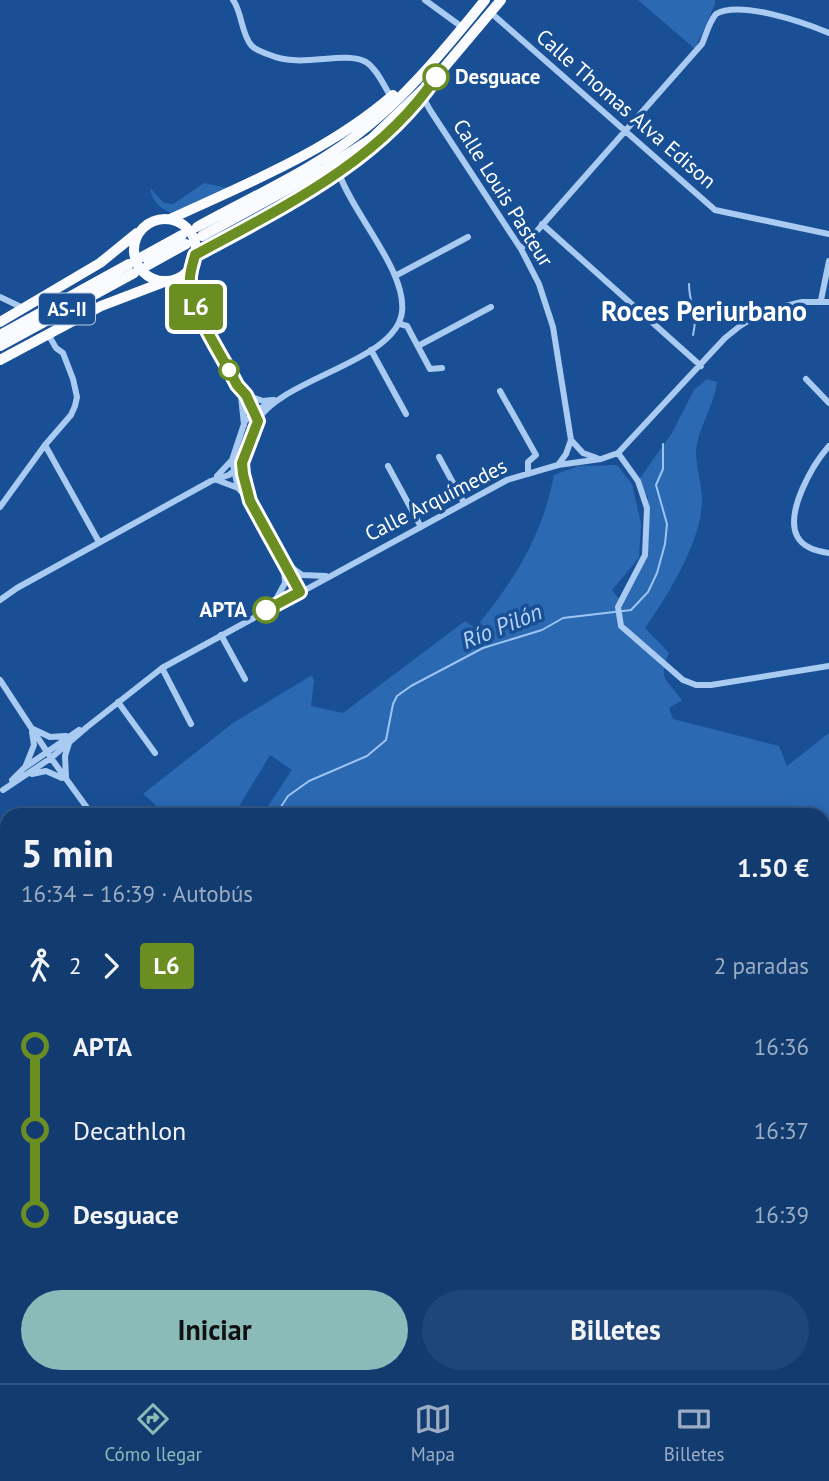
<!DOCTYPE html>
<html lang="es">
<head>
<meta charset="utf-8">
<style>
	:root { --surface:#123b70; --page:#1f4678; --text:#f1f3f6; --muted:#9cadc3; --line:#315583; --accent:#8bbbb9 }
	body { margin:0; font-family:"PT Sans",sans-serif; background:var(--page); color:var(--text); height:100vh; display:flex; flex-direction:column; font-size:26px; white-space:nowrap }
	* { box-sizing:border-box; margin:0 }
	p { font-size:23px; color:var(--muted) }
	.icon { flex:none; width:38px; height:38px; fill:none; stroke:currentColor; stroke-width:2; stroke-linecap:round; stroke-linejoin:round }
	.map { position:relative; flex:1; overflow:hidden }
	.details { position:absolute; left:0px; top:808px; width:830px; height:576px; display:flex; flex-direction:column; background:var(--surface); border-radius:21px 21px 0 0; box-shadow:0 7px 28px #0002,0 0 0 2px var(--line) }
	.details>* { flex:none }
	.badge { padding:0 14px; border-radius:5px; font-size:24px; line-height:46px }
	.map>.badge { position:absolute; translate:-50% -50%; box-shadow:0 0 0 4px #fff }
	.legs { display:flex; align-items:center; gap:10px; height:77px; padding:0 21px; font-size:23px }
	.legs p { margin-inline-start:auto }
	.head { display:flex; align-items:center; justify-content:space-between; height:119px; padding:0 21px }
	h1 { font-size:38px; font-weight:700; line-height:52px }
	.primary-button { display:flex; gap:14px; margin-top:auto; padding:14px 21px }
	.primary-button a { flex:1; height:80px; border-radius:42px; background:var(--accent); color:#111; font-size:28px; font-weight:700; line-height:80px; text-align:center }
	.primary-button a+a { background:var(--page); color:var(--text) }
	ul { padding:0 21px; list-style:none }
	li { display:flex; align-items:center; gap:24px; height:84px; font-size:26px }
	li i { display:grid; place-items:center; width:10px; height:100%; margin:0 9px; background:currentColor }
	li i::after { content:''; width:18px; height:18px; margin:-9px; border:5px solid; border-radius:50%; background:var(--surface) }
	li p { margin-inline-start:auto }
	li:first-child i { background:linear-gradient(#0000 50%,currentColor 0) }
	li:last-child i { background:linear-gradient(currentColor 50%,#0000 0) }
	.menu { display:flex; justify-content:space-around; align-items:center; height:98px; border-top:2px solid var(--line); background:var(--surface); font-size:19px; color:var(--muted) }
	.menu a { display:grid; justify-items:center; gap:4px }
	.menu .selected { color:var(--accent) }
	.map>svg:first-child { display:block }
	.green { fill:#2b69b3 }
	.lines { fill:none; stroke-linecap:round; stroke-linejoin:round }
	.stream { stroke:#9cc5f3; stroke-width:2 }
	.minor { stroke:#a9caf1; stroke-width:6 }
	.tertiary { stroke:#a9caf1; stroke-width:8 }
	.trunk { stroke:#f9fbff; stroke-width:10 }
	.line-1-casing { stroke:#fff; stroke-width:16 }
	.line-1 { stroke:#6b8e23; stroke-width:10 }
	.stop-1-dot { fill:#fff; stroke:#6b8e23; stroke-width:3.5 }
	.labels { text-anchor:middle; stroke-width:7; stroke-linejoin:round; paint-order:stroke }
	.shield { fill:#184f95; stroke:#bacadf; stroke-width:2 }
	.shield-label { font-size:19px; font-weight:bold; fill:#fff }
	.stop-label { font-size:21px; font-weight:bold; fill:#fff; stroke:#184f95; text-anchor:start }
	.street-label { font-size:21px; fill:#fff; stroke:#184f95 }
	.water-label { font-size:23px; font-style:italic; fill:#b5d4f7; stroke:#184f95 }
	.district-label { font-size:28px; font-weight:bold; fill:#fff; stroke:#184f95 }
</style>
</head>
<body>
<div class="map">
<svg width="829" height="1383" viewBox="0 0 829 1383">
	<rect width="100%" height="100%" fill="#184f95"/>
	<path class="green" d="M638 0H715V4L695 49Z
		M204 183 228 188 171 213C159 208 152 201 150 188L164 203 173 204Z
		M707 379 717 382C714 404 702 422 697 443 693 461 703 484 702 502 701 542 668 595 645 628L669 653C658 680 666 678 682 700L669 708 673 719 779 746 787 766 829 733V1042L822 1041V816L262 815 292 770 270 755 234 815H167L143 794 233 723 312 675 314 681 311 706 343 713 465 621 475 628C514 582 543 534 554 475L578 466 617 465 632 484 641 523 639 558 612 590 620 600 643 560 648 497 638 481 672 433 694 390Z
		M7 972V1017L0 1020V976Z
		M7 1028V1084L0 1085V1032Z
		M822 1053H829V1383H721L719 1377H822Z"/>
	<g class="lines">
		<path class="stream" d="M689 284C689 307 699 309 693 335
			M275 816 288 796 309 781 367 756 386 740 393 704 397 696 411 686 483 648 542 630 563 618 631 610 648 592 657 573 665 544 667 524 656 485 663 469V444
			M0 1059 7 1061"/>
		<path class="minor" d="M233 0C242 12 241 33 251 45 255 50 264 53 270 55 302 69 343 50 366 62 377 69 384 86 391 97
			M425 0 462 27
			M490 12 715 210 829 234
			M427 92 424 99 430 110 521 249 539 284 553 327 571 440 583 453 597 458
			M542 224 701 366
			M521 249 702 44C706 35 709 22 716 14 739 0 803 22 829 33
			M191 267 190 281 194 301
			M395 276 468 237
			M168 282 183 290 194 303 221 354 241 396 244 425
			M0 297 23 308
			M821 300 829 261
			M400 324 407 326 430 369 442 368
			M418 346 491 307
			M371 350 406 414
			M806 379 829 403
			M241 389 256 416
			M500 391 536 455 528 462V474
			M246 395 263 401 272 400
			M45 445 99 542
			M829 446C813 464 785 512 797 536 803 548 817 551 829 553
			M618 453 638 481 647 508 645 555 618 607 621 626 683 680 696 685H711L829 666
			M439 457 464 503
			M558 465 566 454 571 440
			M388 466 421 527
			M217 476 232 460
			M217 480 238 488
			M249 500 238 488 232 460 245 421 259 409 274 400
			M0 507 45 445 71 415 75 406 77 397 73 379 63 353 56 348 48 334
			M288 565 302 575 326 576
			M300 591C281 559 248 509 243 472 241 461 246 452 250 441 252 435 254 427 257 421 283 377 396 362 402 312 407 271 352 213 339 173
			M0 600 17 588 211 481 229 475 242 463
			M273 605 285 583 284 567
			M221 635 245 679
			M162 668 191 724
			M0 680 51 758 93 816
			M118 702 155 753
			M33 729 50 737 66 736
			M26 765 34 745 32 732
			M32 774 46 771 62 778
			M66 777 65 756 69 743
			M12 780 24 768 79 730
			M3 790 51 758 87 727 162 668 507 480 558 465 601 459 618 453 725 338 740 326 756 316 773 309 802 302H829
			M0 957 7 953
			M76 1377 77 1383
			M353 1377 358 1383"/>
		<path class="tertiary" d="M822 1049H829
			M553 1377 556 1383
			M528 1383 531 1377"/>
		<path class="trunk" d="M134 250a31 31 0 1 1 62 0a31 31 0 1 1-62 0Z
			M170 219C248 183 327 152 393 95
			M197 227C253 196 319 167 368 126 410 92 451 42 485 0
			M202 236 323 170 371 139 437 76 501 0
			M196 255C268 215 344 178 403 119
			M142 257 182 235
			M148 265 186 244
			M0 322 100 263 137 233
			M0 335 129 264
			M0 346 134 273
			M0 360 101 306 164 282"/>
	</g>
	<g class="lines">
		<g class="line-1-casing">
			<path id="line-1" d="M266 610 300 592 250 501 243 474 242 463 258 421 246 395 237 385C222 355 193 315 190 282 189 273 193 264 195 255 283 207 379 162 436 77"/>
		</g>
		<use href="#line-1" class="line-1"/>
	</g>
	<g class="stop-1-dot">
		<circle cx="436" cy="77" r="12"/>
		<circle cx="229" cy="370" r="9"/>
		<circle cx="266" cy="610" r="12"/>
	</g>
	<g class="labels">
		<rect class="shield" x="39" y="293.5" width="56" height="31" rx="5"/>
		<g class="shield-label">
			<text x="67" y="316">AS-II</text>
		</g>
		<g class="stop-label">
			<text x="455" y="84">Desguace</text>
			<text x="247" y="617" text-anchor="end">APTA</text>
		</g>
		<g class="street-label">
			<text transform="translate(626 109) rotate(41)" y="7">Calle Thomas Alva Edison</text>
			<text transform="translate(503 193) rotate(58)" y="7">Calle Louis Pasteur</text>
			<text transform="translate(436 500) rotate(-27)" y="7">Calle Arquímedes</text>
		</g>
		<g class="water-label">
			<text transform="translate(502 626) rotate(-22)" y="8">Río Pilón</text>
		</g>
		<g class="district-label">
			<text x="704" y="321">Roces Periurbano</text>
		</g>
	</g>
</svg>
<b class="badge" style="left:196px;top:307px;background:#6b8e23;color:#fff">L6</b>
<section class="details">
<div class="head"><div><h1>5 min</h1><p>16:34 – 16:39 · Autobús</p></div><b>1.50 €</b></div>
<div class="legs"><svg class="icon" aria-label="walk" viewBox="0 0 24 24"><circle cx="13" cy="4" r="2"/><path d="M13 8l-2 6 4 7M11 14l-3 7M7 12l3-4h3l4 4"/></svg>2<svg class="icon" aria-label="forward" viewBox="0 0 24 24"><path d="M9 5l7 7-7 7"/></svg><b class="badge" style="background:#6b8e23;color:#fff">L6</b><p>2 paradas</p></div>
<ul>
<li><i style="color:#6b8e23"></i><b>APTA</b><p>16:36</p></li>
<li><i style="color:#6b8e23"></i><span>Decathlon</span><p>16:37</p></li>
<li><i style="color:#6b8e23"></i><b>Desguace</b><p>16:39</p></li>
</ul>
<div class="primary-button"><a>Iniciar</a><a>Billetes</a></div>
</section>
</div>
<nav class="menu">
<a class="selected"><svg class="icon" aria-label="directions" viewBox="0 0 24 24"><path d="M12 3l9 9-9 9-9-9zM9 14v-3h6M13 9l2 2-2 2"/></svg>Cómo llegar</a>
<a><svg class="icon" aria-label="map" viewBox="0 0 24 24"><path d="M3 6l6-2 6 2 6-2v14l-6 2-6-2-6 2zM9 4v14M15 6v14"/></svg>Mapa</a>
<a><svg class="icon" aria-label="tickets" viewBox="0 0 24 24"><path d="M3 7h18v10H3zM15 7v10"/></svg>Billetes</a>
</nav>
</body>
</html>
